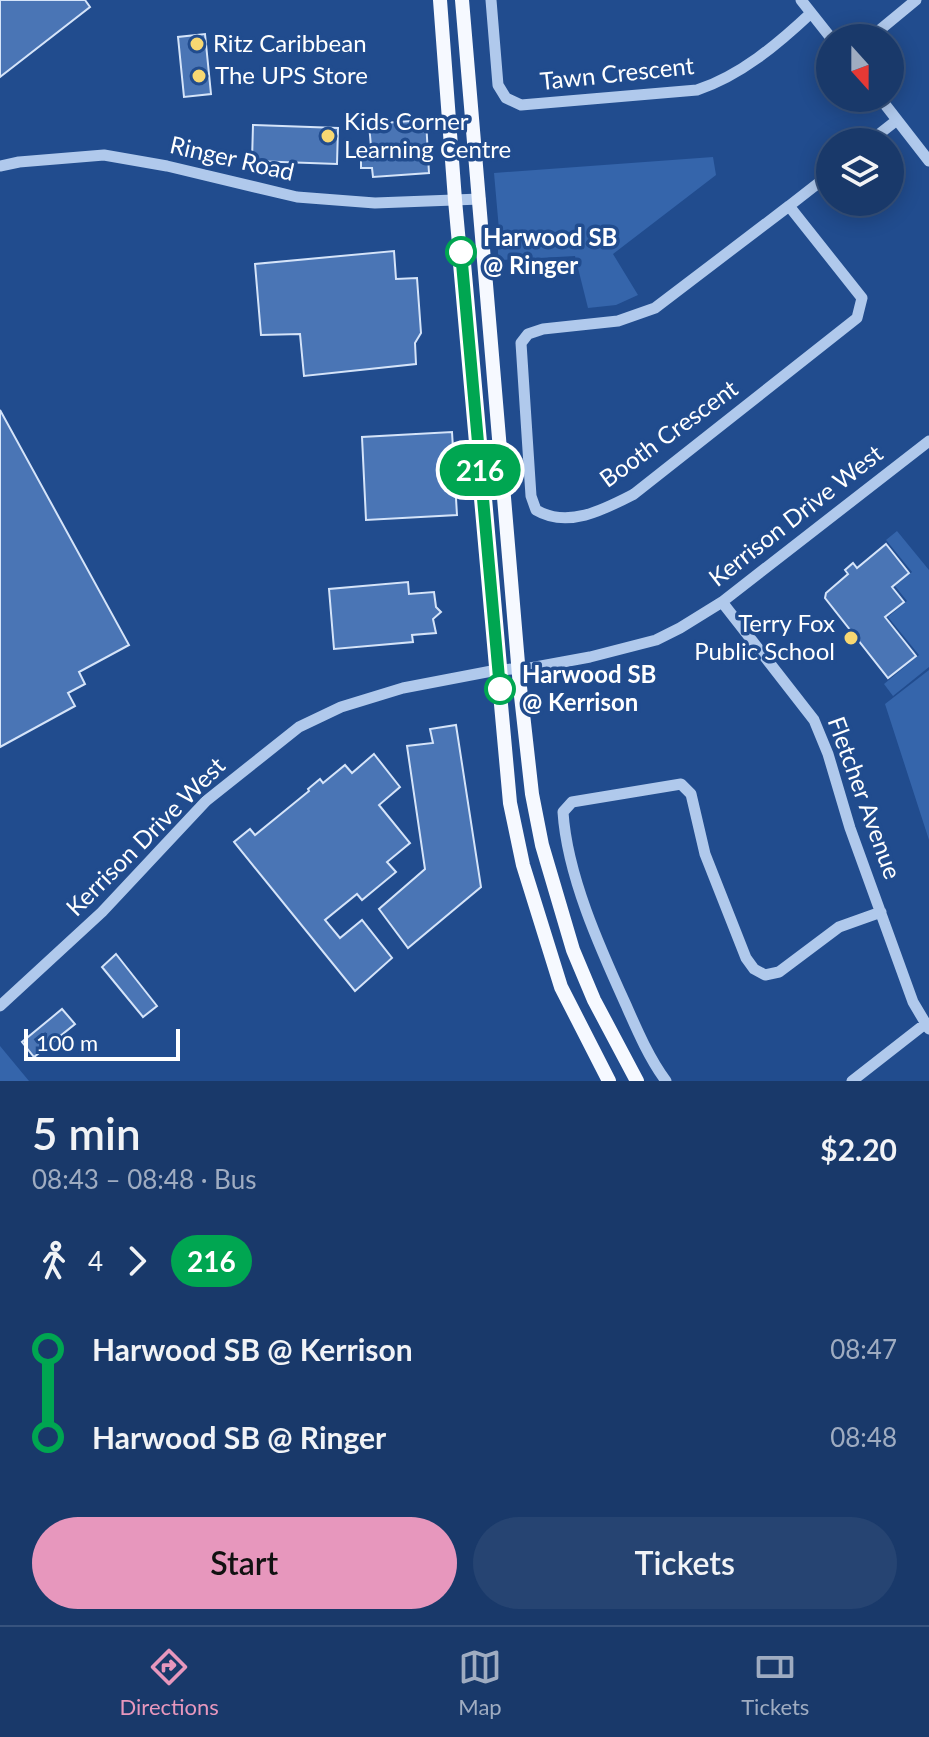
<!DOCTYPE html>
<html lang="en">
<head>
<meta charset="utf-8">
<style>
	:root { --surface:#19396a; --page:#264472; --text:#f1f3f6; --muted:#9facc1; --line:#37537e; --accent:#e797bd }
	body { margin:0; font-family:Lato,sans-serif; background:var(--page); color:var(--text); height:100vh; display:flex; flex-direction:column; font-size:30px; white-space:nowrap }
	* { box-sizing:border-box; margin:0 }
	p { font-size:26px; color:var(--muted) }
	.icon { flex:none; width:44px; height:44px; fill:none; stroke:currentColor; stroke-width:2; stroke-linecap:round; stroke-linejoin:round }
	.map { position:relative; height:1081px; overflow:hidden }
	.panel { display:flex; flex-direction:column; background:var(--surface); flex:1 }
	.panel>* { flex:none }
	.badge { padding:0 16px; border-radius:26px; font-size:28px; line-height:52px }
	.needle { width:52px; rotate:159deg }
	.buttons { position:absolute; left:816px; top:24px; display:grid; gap:16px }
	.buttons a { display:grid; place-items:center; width:88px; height:88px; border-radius:50%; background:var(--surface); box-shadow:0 4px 20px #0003,0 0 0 2px var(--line); font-size:40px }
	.scale { position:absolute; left:24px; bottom:20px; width:156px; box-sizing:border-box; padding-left:8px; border:4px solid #fff; border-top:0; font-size:22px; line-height:28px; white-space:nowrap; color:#fff; -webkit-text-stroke:6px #214c8e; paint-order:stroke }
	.map>.badge { position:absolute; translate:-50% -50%; box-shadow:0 0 0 4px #fff }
	.legs { display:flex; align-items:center; gap:12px; height:88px; padding:0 32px; font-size:26px }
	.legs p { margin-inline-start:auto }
	.overview { display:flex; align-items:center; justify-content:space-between; height:136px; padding:0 32px }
	h1 { font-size:44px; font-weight:600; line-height:60px }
	.cta { display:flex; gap:16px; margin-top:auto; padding:16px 32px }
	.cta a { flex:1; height:92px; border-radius:48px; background:var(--accent); color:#111; font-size:32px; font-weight:600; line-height:92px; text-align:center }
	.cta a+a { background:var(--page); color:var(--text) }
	ul { padding:0 32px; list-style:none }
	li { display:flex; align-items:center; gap:28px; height:88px; font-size:30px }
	li i { display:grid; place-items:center; width:12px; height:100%; margin:0 10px; background:currentColor }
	li i::after { content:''; width:20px; height:20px; margin:-10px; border:6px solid; border-radius:50%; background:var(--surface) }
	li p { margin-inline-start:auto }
	li:first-child i { background:linear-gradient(#0000 50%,currentColor 0) }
	li:last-child i { background:linear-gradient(currentColor 50%,#0000 0) }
	.tab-bar { display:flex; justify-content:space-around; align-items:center; height:112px; border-top:2px solid var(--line); background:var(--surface); font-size:22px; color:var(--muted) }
	.tab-bar a { display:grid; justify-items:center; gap:4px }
	.tab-bar .current { color:var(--accent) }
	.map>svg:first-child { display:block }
	.green { fill:#3565ab }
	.building { fill:#4a75b5; stroke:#d5e4f9; stroke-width:2 }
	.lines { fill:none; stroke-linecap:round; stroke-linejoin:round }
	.minor { stroke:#b0c9ec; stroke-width:11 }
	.major { stroke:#f6f9ff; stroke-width:14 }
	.line-1-casing { stroke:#fff; stroke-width:18 }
	.line-1 { stroke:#00a651; stroke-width:12 }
	.poi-dot { fill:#f8d872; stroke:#214c8e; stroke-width:3 }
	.stop-1-dot { fill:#fff; stroke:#00a651; stroke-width:4 }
	.labels { text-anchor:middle; stroke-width:7; stroke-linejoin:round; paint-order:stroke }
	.poi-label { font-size:24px; fill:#fff; stroke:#214c8e; text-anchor:start }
	.street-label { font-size:24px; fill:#fff; stroke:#214c8e }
	.stop-label { font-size:24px; font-weight:bold; fill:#fff; stroke:#214c8e; text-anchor:start }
</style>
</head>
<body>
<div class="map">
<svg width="929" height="1081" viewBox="0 0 929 1081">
	<rect width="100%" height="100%" fill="#214c8e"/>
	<path class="green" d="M713 157 716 175 613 254 638 295 616 305 588 308 575 256 502 260 501 256H498V242L500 241 494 173Z
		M897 531 929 570V667L893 696 884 684 919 655 888 617 907 601 895 586 912 572 886 540Z
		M929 670V840L885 704Z
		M0 1046 29 1081H0Z"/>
	<path class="building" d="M0 0H85L90 7 0 77Z
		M205 34 211 94 184 97 178 37Z
		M426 120 429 173 373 177 372 168H361V159L372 158 369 124Z
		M253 125 338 128 337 164 252 161Z
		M394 251 396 279 417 278 421 333 415 343 416 364 304 376 300 334 261 335 255 264Z
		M0 410 129 645 79 672 85 684 68 693 75 706 0 747Z
		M452 432 457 515 366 520 362 437Z
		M886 544 909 573 892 587 904 602 885 617 916 656 888 678 825 598 826 593 848 574 845 570 853 563 857 568Z
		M408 582 409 594 434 592 436 607 441 612 433 619 436 633 412 635 413 642 334 649 329 589Z
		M456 725 481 887 408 948 379 909 425 869 407 746 433 743 430 729Z
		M374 754 400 787 379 805 410 843 387 862 396 872 362 900 357 894 325 920 340 938 362 920 392 958 355 991 234 842 250 829 255 835 309 791 308 789 320 779 323 783 345 765 352 773Z
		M116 954 157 1006 143 1017 102 967Z
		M62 1009 75 1024 34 1057 22 1042Z"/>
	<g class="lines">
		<path class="minor" d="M491 0 498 85 506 98 521 105 697 90C740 76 778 44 811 13
			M801 0 831 38
			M870 38 916 0
			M880 98 929 161
			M869 142 897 120
			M0 166 19 162 104 155 167 166 297 197 375 203 480 199
			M789 206 862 298 857 318 634 494C605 509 568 529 536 510L531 496 521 343 528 334 543 329 618 321 655 308Z
			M789 206 830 174
			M722 602 814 720 828 754 850 828 913 1002 929 1029
			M0 1006 102 912 206 801 299 727 341 707 403 688 497 670 530 668 590 657 656 640 680 628 722 602 929 441
			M666 1081C649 1058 637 1030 626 1005 600 948 567 875 563 812L572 802 681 784 691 794 705 854 746 958 754 969 765 975 779 972 839 927 881 912
			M852 1081 925 1024"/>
		<path class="major" d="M440 0 455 200 510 803 523 865 561 987 609 1081
			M462 0 520 687 532 794 542 845 573 950 594 1000 637 1081"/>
	</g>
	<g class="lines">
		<g class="line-1-casing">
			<path id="line-1" d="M461 252 500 689"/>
		</g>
		<use href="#line-1" class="line-1"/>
	</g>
	<g class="poi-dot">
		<circle cx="197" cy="44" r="8"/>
		<circle cx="199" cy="76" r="8"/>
		<circle cx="328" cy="136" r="8"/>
		<circle cx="851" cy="638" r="8"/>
	</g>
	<g class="stop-1-dot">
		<circle cx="461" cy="252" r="14"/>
		<circle cx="500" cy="689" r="14"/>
	</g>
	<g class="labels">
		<g class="poi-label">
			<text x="213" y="52">Ritz Caribbean</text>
			<text x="215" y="84">The UPS Store</text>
			<text x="344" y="130">Kids Corner<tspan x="344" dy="28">Learning Centre</tspan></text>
			<text x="835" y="632" text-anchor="end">Terry Fox<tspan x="835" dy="28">Public School</tspan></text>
		</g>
		<g class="street-label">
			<text transform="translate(617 74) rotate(-6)" y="8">Tawn Crescent</text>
			<text transform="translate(232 159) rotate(13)" y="8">Ringer Road</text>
			<text transform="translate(669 434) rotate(-36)" y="8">Booth Crescent</text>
			<text transform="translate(796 516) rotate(-38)" y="8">Kerrison Drive West</text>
			<text transform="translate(864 798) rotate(70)" y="8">Fletcher Avenue</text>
			<text transform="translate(146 837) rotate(-45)" y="8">Kerrison Drive West</text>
		</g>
		<g class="stop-label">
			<text x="483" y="246">Harwood SB<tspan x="483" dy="28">@ Ringer</tspan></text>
			<text x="522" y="683">Harwood SB<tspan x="522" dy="28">@ Kerrison</tspan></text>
		</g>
	</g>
</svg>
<div class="buttons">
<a><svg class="needle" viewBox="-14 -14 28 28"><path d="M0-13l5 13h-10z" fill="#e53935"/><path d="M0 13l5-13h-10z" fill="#9facc1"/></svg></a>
<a><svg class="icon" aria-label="layers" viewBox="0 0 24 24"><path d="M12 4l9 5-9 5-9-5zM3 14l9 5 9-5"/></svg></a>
</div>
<div class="scale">100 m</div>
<b class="badge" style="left:480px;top:470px;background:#00a651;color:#fff">216</b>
</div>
<section class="panel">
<div class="overview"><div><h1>5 min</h1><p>08:43 – 08:48 · Bus</p></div><b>$2.20</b></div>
<div class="legs"><svg class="icon" aria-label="walk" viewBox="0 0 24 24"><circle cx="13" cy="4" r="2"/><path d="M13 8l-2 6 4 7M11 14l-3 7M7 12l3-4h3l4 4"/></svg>4<svg class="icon" aria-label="forward" viewBox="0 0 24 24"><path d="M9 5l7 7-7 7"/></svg><b class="badge" style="background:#00a651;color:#fff">216</b></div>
<ul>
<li><i style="color:#00a651"></i><b>Harwood SB @ Kerrison</b><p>08:47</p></li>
<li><i style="color:#00a651"></i><b>Harwood SB @ Ringer</b><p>08:48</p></li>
</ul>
<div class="cta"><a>Start</a><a>Tickets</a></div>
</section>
<nav class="tab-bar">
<a class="current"><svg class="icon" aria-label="directions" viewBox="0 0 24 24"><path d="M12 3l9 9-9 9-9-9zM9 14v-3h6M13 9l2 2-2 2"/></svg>Directions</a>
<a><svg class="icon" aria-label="map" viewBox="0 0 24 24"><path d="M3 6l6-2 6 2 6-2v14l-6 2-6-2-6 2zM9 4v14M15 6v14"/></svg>Map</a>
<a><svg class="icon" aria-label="tickets" viewBox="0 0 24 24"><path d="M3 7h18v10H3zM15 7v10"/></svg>Tickets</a>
</nav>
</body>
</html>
